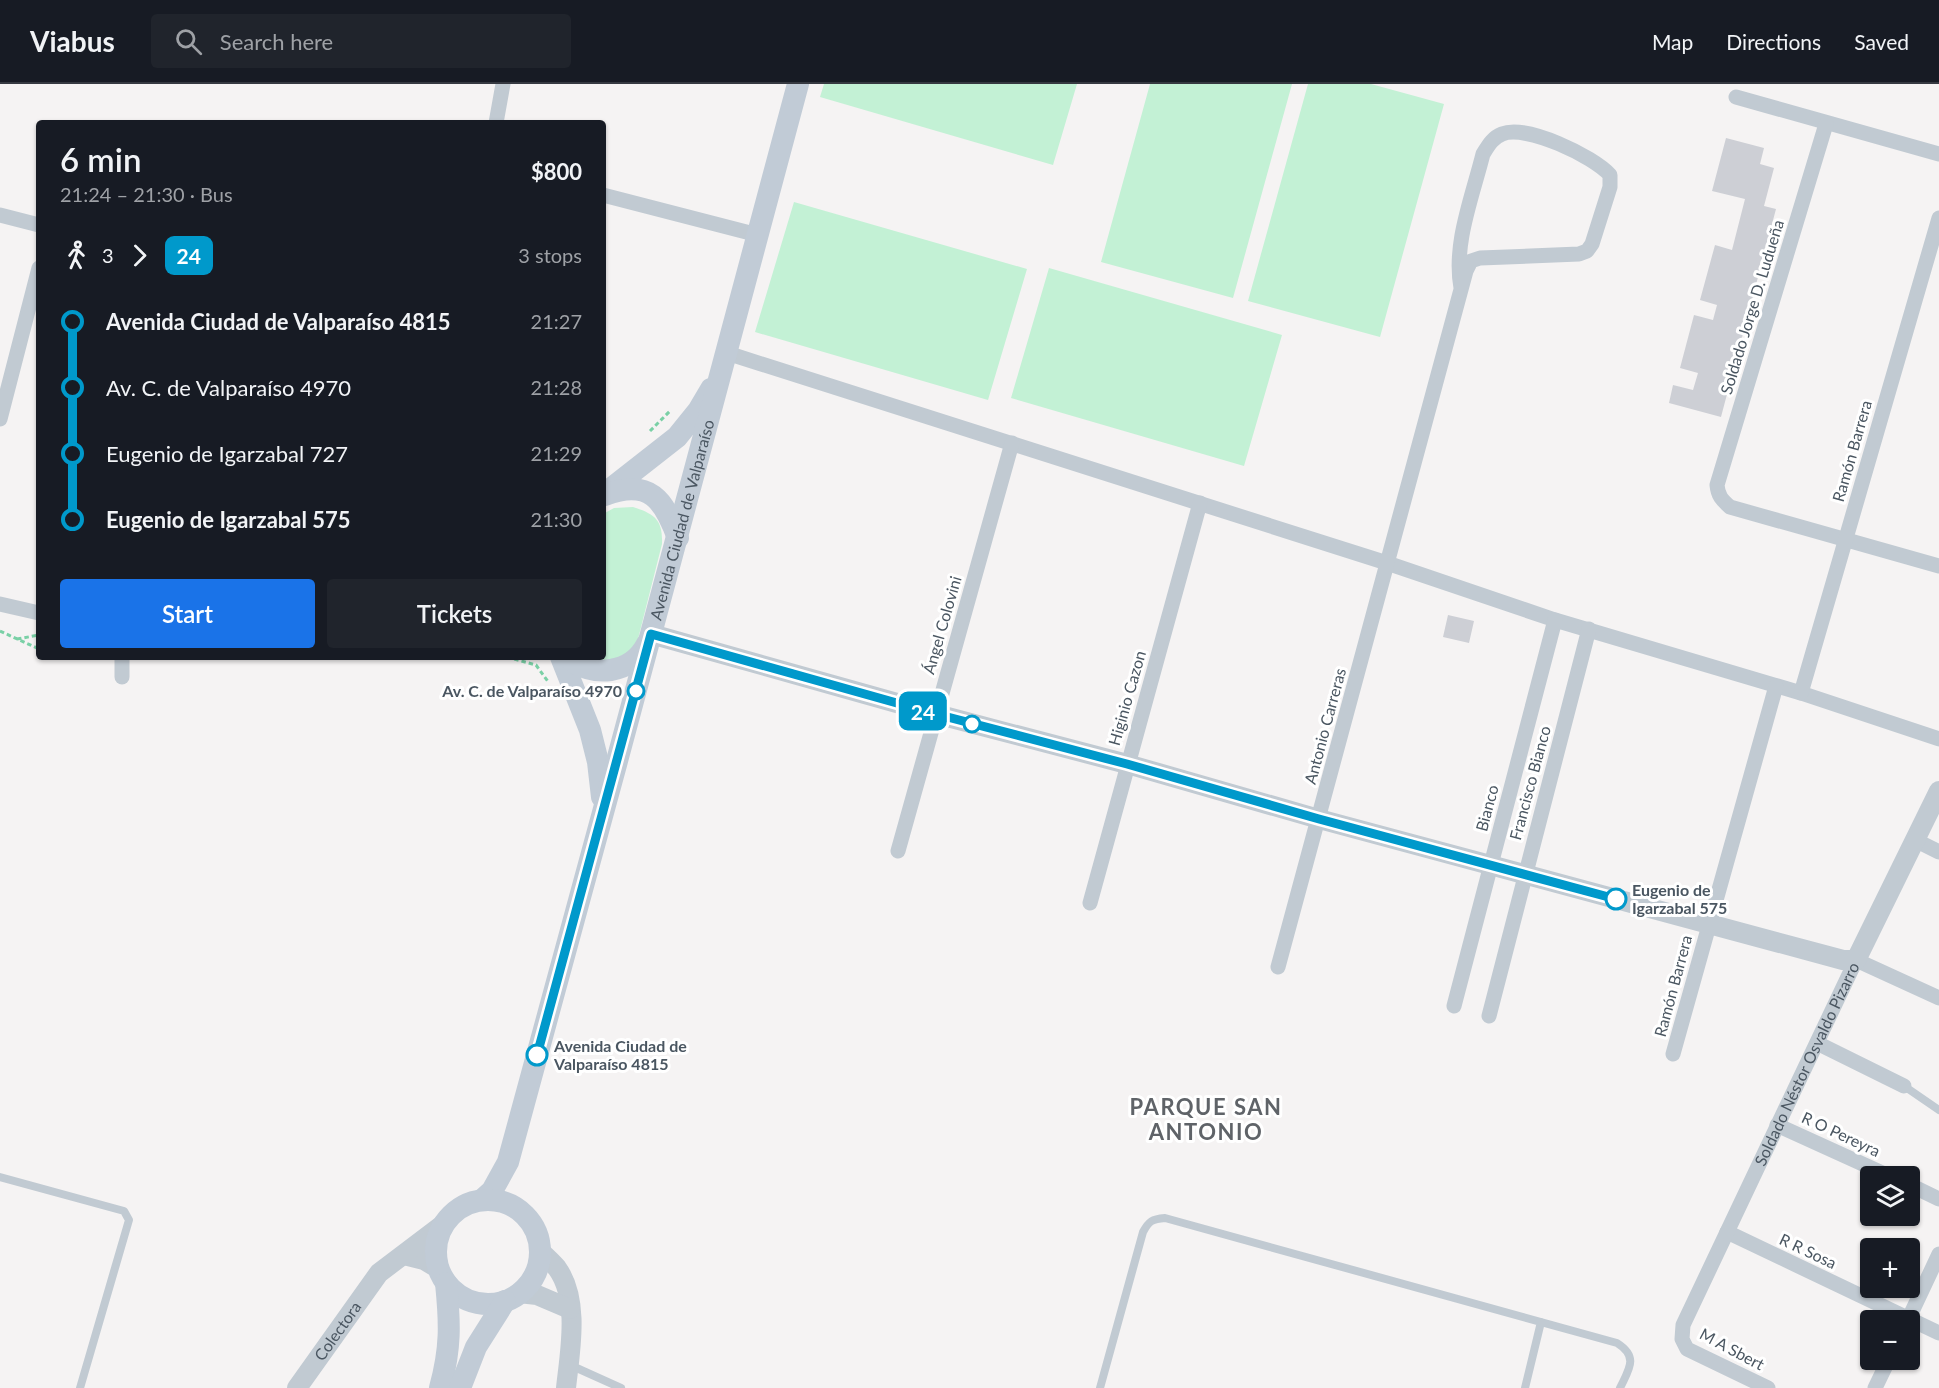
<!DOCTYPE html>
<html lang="en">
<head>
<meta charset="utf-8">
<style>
	:root { --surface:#171b24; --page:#20242c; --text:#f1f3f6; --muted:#9ea1a6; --line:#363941; --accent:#1a73e8 }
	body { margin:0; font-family:Lato,sans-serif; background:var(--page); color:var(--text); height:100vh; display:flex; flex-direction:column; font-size:22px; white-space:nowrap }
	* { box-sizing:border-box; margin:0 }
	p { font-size:20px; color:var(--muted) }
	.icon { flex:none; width:33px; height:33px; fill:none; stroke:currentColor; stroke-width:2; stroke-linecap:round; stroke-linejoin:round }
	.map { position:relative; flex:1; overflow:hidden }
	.panel { position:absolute; left:36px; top:36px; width:570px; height:540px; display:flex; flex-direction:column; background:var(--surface); border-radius:6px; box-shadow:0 2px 4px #0004 }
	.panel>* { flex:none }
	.badge { padding:0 12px; border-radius:9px; font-size:21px; line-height:39px }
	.buttons { position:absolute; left:1860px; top:1082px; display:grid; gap:12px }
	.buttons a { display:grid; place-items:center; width:60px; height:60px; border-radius:6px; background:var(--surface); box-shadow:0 2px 4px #0004; font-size:30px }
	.map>.badge { position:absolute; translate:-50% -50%; box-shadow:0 0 0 3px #fff }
	.legs { display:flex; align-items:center; gap:9px; height:66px; padding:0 24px; font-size:20px }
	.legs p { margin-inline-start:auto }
	.overview { display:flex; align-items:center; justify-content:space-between; height:102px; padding:0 24px }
	h1 { font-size:33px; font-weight:600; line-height:45px }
	.button { display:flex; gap:12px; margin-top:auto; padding:12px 24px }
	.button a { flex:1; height:69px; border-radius:6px; background:var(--accent); color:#fff; font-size:24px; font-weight:600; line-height:69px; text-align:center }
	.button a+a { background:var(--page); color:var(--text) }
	ul { padding:0 24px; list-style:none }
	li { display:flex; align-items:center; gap:21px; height:66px; font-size:22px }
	li i { display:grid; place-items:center; width:9px; height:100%; margin:0 8px; background:currentColor }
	li i::after { content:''; width:15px; height:15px; margin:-8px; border:4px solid; border-radius:50%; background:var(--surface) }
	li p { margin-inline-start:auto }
	li:first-child i { background:linear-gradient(#0000 50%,currentColor 0) }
	li:last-child i { background:linear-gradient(currentColor 50%,#0000 0) }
	header { display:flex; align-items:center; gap:36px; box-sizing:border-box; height:84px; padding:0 30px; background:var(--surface); border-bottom:2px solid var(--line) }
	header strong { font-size:28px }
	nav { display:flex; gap:33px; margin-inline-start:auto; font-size:21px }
	.search { width:420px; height:54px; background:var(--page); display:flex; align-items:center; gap:15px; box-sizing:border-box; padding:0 21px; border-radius:6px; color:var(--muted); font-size:22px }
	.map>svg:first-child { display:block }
	.green { fill:#c3f1d5 }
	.building { fill:#cdcfd5 }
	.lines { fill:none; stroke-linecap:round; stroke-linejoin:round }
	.path { stroke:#7ad0a6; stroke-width:3; stroke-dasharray:4.5 3; stroke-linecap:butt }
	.service { stroke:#c1cad2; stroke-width:8 }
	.minor { stroke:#c1cad2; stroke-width:15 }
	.tertiary { stroke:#c1cad2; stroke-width:20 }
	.secondary { stroke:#c1cbd6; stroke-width:22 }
	.line-1-casing { stroke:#fff; stroke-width:14 }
	.line-1 { stroke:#0099cb; stroke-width:9 }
	.stop-1-dot { fill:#fff; stroke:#0099cb; stroke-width:3 }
	.labels { text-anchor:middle; stroke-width:6; stroke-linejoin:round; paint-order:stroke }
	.street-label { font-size:16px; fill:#4a5661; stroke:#fff }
	.stop-label { font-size:16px; font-weight:bold; fill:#4a5661; stroke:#fff; text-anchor:start }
	.district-label { font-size:22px; font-weight:bold; letter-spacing:1.5px; fill:#5f6368; stroke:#fff }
</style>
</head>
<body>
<header>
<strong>Viabus</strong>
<div class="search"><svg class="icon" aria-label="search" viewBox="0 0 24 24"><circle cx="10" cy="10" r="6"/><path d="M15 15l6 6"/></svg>Search here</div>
<nav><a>Map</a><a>Directions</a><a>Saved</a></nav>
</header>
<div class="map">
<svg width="1939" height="1304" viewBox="0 0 1939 1304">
	<rect width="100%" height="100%" fill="#f5f3f3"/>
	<path class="green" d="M824 0H1077L1053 81 820 13Z
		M1150 0H1292L1233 214 1101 178Z
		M1308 0H1371L1444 20 1380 253 1248 217Z
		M794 118 1027 185 988 316 755 248Z
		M1049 184 1282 251 1244 382 1011 314Z
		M633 423C655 430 663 436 662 460L638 555 633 564 623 573 604 578 587 573H603V430L614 424Z"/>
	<path class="building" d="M1726 54 1764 64 1760 80 1774 84 1764 122 1776 125 1721 333 1669 319 1673 301 1693 306 1698 289 1680 284 1694 231 1713 236 1717 221 1700 216 1715 161 1732 166 1745 115 1712 107Z
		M1448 531 1474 537 1469 559 1443 553Z"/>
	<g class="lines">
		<path class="path" d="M650 347 671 326
			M0 547 39 565
			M17 555 39 551
			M78 573H85
			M507 573 536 581 549 599"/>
		<path class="service" d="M1904 1002 1939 1026
			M0 1093 124 1127 129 1136 80 1304
			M570 1281 621 1304
			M1100 1304 1143 1148C1149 1137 1152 1135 1165 1134L1617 1259C1639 1273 1629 1285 1620 1304
			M1525 1304 1541 1238"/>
		<g class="minor">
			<path d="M1736 13 1939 70"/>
			<path d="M496 39 503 0"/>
			<path d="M1826 40 1717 401C1718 412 1722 416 1730 423L1939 482"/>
			<path d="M603 111 758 151"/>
			<path d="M0 131 39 141"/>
			<path d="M727 269 1387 479 1555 536 1801 609 1939 655"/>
			<path d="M0 335 39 184"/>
			<path d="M0 520 39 529"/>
			<path d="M122 593V573"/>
			<path d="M1801 609 1939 134"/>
			<path d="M1915 756 1939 768"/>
			<path d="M898 767 1012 359"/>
			<path d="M1090 819 1200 419"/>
			<path d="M1278 883 1466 187 1471 177 1480 174 1579 170 1587 167 1592 160 1610 103V91C1593 72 1526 40 1502 50 1492 54 1488 62 1483 70 1472 114 1453 160 1461 204"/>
			<path d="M1454 922 1555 536"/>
			<path d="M1489 932 1589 545"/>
			<path d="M1817 959 1904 1002"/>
			<path d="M1673 970 1776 602"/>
			<path d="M1777 1041 1889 1092"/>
			<path d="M1910 1101 1939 1115"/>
			<path d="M1727 1148 1939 1249"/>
			<path d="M1908 1236 1939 1170"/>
			<path id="s1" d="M1768 1304 1687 1265 1682 1255 1683 1241 1856 876 1939 914"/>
			<path d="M1875 1304 1889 1275"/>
		</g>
		<g class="tertiary">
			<path d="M651 550 936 630 1127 680 1319 735 1843 876H1856L1939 707"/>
			<path d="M540 1167C545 1172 552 1178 557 1184 580 1216 570 1267 566 1304"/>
			<path d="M404 1171 424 1176 439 1185"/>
			<path d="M519 1209 537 1211 570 1225"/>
			<path id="s2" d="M297 1304 379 1189 445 1139"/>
		</g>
		<g class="secondary">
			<path d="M603 411 677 353 698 327 711 305"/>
			<path d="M605 411C650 394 664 416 678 454"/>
			<path d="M561 573 590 646 598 678 602 713"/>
			<path d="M567 573C592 595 632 590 647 560"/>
			<path id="s3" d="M482 1116 492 1107 508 1078C606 719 703 360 798 0"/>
			<circle cx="488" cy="1168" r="52"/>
			<path d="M440 1304C451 1264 450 1239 446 1199"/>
			<path d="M460 1304 476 1263 505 1217"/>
		</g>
	</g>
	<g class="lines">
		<g class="line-1-casing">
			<path id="line-1" d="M537 971 651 550 936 630 1127 680 1319 735 1616 815"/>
		</g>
		<use href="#line-1" class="line-1"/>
	</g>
	<g class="stop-1-dot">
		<circle cx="636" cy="607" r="8"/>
		<circle cx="972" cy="640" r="8"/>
		<circle cx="1616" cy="815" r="10"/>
		<circle cx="537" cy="971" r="10"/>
	</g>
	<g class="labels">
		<g class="street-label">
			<text transform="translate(1752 223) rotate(-73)" y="6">Soldado Jorge D. Ludueña</text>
			<text transform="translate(1852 367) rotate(-74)" y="6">Ramón Barrera</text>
			<text dy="6" stroke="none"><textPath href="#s3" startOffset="712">Avenida Ciudad de Valparaíso</textPath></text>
			<text transform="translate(942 541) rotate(-74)" y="6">Ángel Colovini</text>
			<text transform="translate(1127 614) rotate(-74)" y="6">Higinio Cazon</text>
			<text transform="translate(1325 642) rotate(-75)" y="6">Antonio Carreras</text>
			<text transform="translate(1530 699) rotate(-75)" y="6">Francisco Bianco</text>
			<text transform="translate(1487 724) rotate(-75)" y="6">Bianco</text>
			<text transform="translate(1673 902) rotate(-75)" y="6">Ramón Barrera</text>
			<text dy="6" stroke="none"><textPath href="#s1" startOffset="404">Soldado Néstor Osvaldo Pizarro</textPath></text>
			<text transform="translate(1841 1050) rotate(25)" y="6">R O Pereyra</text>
			<text transform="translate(1808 1167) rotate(25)" y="6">R R Sosa</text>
			<text dy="6" stroke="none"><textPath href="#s2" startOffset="70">Colectora</textPath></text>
			<text transform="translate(1732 1265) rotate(28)" y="6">M A Sbert</text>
		</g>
		<g class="stop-label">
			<text x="622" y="613" text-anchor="end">Av. C. de Valparaíso 4970</text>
			<text x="1632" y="812">Eugenio de<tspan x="1632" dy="18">Igarzabal 575</tspan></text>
			<text x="554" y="968">Avenida Ciudad de<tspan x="554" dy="18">Valparaíso 4815</tspan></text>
		</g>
		<g class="district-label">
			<text x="1206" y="1031">PARQUE SAN<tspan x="1206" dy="25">ANTONIO</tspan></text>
		</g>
	</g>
</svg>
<div class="buttons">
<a><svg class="icon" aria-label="layers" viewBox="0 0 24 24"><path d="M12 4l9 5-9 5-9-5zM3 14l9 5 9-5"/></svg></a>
<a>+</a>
<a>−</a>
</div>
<b class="badge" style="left:923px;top:627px;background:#0099cb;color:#fff">24</b>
<section class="panel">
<div class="overview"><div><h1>6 min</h1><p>21:24 – 21:30 · Bus</p></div><b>$800</b></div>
<div class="legs"><svg class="icon" aria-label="walk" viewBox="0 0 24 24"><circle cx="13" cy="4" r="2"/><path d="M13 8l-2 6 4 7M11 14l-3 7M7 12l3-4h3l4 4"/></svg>3<svg class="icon" aria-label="forward" viewBox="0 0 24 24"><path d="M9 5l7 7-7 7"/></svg><b class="badge" style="background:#0099cb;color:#fff">24</b><p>3 stops</p></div>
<ul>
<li><i style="color:#0099cb"></i><b>Avenida Ciudad de Valparaíso 4815</b><p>21:27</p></li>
<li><i style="color:#0099cb"></i><span>Av. C. de Valparaíso 4970</span><p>21:28</p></li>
<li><i style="color:#0099cb"></i><span>Eugenio de Igarzabal 727</span><p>21:29</p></li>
<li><i style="color:#0099cb"></i><b>Eugenio de Igarzabal 575</b><p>21:30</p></li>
</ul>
<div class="button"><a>Start</a><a>Tickets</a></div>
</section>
</div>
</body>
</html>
